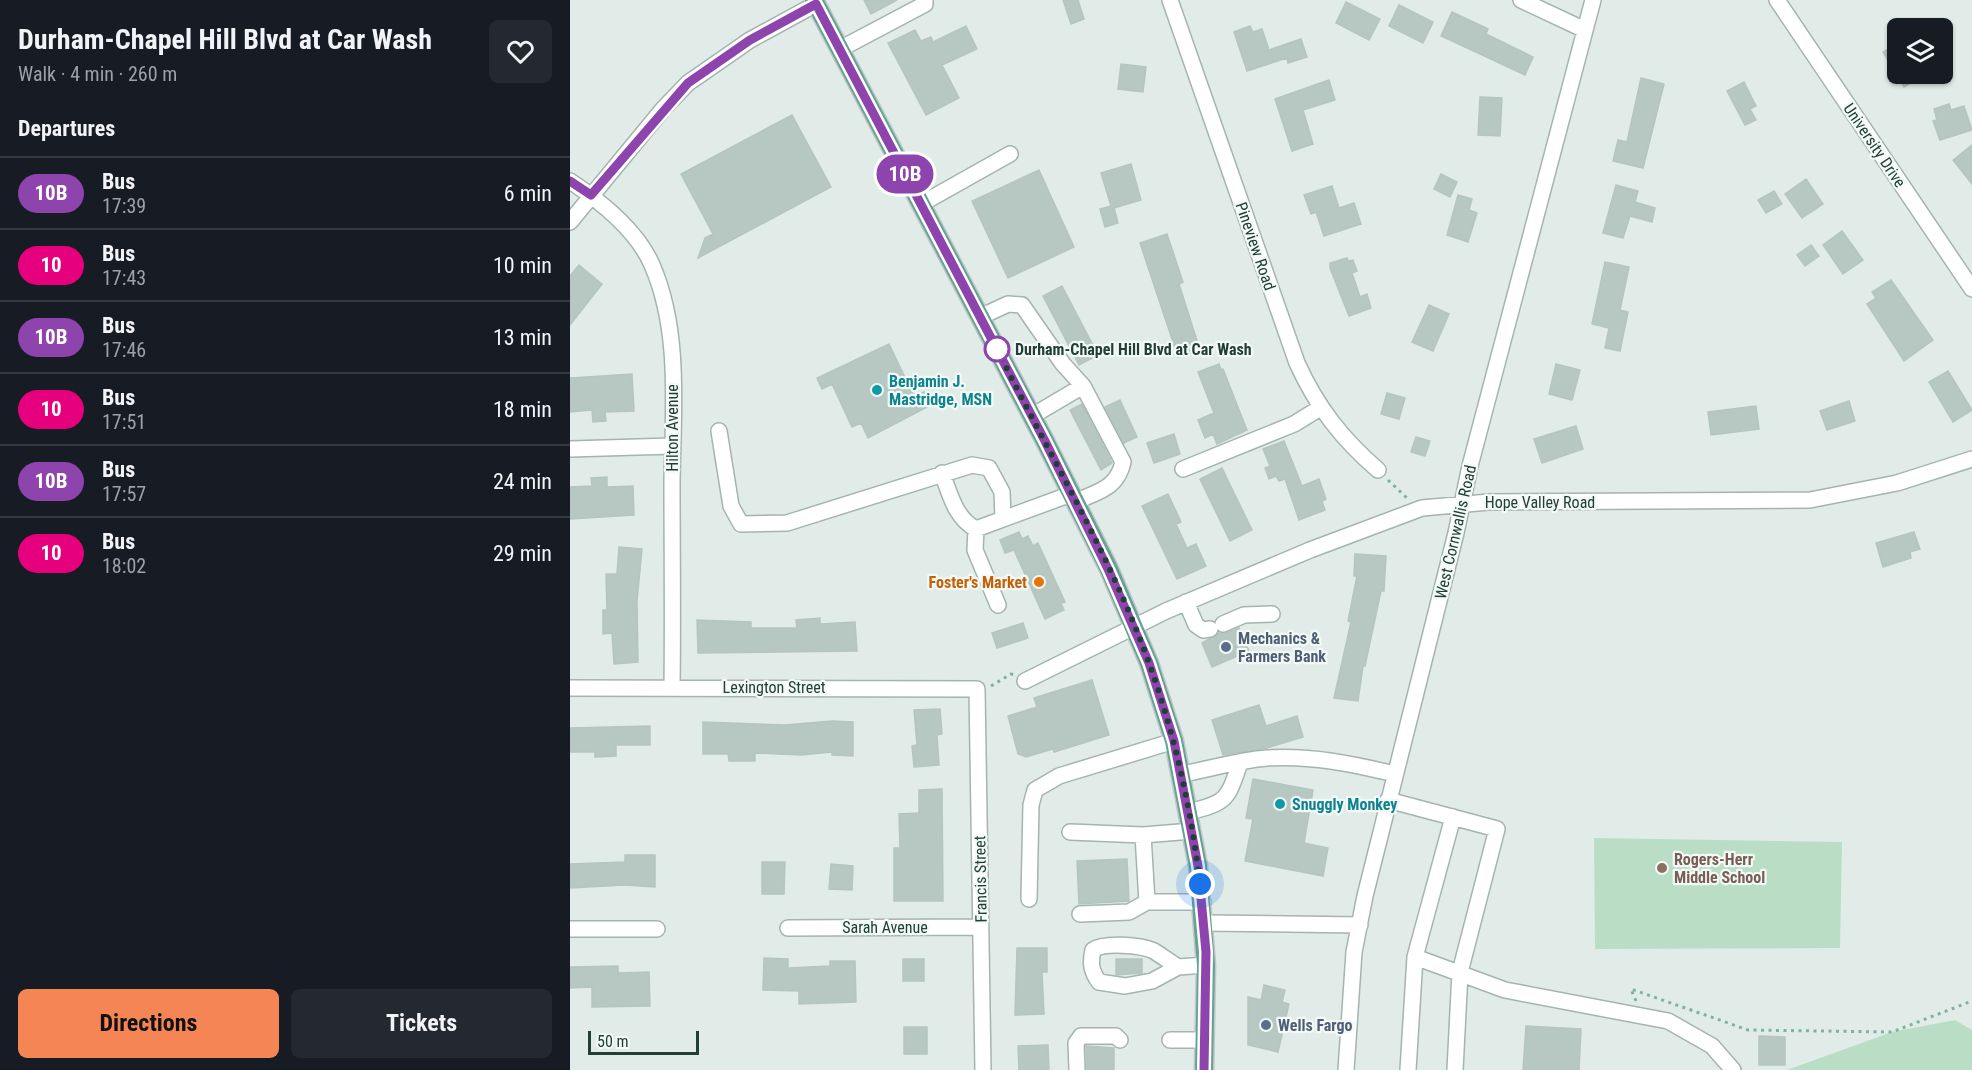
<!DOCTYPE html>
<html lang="en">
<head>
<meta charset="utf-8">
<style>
	:root { --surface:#171b24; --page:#242831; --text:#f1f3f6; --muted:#9ea1a6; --line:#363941; --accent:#f68555 }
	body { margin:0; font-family:"Roboto Condensed",sans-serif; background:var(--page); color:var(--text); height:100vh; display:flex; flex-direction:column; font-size:22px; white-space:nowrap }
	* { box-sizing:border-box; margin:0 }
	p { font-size:20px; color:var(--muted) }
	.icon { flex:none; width:33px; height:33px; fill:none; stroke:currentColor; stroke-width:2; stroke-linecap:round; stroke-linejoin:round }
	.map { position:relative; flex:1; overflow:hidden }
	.panel { display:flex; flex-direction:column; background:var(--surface); width:570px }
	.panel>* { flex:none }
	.badge { padding:0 12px; border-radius:20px; font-size:21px; line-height:39px }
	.buttons { position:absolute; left:1317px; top:18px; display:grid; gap:12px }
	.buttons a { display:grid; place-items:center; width:66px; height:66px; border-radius:9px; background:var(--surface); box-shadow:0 2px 4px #0004; font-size:30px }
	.scale { position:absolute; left:18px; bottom:15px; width:111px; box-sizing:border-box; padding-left:6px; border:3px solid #213e37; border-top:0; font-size:16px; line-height:21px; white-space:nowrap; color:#213e37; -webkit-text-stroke:4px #f2f9f6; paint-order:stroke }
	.you { position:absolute; width:30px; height:30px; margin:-15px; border:4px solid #fff; border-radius:50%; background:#1a73e8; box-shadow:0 0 0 9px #1a73e833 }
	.map>.badge { position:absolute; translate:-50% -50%; box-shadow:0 0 0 3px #fff }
	h2 { padding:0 18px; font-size:22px; line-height:54px }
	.round { display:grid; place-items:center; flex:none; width:63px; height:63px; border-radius:9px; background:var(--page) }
	.summary { display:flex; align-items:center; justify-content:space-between; height:102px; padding:0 18px }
	h1 { font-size:28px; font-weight:700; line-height:45px }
	.action { display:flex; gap:12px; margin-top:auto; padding:12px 18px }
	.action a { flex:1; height:69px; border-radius:9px; background:var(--accent); color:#111; font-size:24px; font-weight:700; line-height:69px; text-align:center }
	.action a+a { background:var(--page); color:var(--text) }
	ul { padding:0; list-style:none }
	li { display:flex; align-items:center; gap:18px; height:72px; padding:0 18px; border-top:2px solid var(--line) }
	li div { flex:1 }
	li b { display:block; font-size:22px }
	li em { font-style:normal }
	li .badge { min-width:66px; font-weight:700; text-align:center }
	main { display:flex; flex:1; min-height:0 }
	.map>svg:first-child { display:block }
	.green { fill:#b9dec5 }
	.building { fill:#b7c7c1; stroke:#b4c6bf; stroke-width:1.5 }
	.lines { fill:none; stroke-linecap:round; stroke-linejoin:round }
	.minor-casing { stroke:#a4b4af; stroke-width:18 }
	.major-casing { stroke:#c1c9c7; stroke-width:21 }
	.path { stroke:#81b1a4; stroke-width:3; stroke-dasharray:3 4.5; stroke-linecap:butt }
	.minor { stroke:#fff; stroke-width:15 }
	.major { stroke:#64a396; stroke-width:18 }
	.line-casing { stroke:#fff; stroke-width:14 }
	.line { stroke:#8e44ad; stroke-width:9 }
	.walk { stroke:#213e37; stroke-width:6; stroke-dasharray:0 10.8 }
	.stop-dot { fill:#fff; stroke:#8e44ad; stroke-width:3 }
	.culture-dot { fill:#0f9aa8; stroke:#f2f9f6; stroke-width:2 }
	.food-dot { fill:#e8710a; stroke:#f2f9f6; stroke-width:2 }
	.service-dot { fill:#5c6f8a; stroke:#f2f9f6; stroke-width:2 }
	.education-dot { fill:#8d6e63; stroke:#f2f9f6; stroke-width:2 }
	.labels { text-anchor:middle; stroke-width:4.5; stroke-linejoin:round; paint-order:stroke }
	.street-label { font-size:16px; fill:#213e37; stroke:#f2f9f6 }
	.stop-label { font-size:16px; font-weight:bold; fill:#213e37; stroke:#f2f9f6; text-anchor:start }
	.culture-label { font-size:16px; font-weight:bold; fill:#0d838f; stroke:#f2f9f6; text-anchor:start }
	.food-label { font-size:16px; font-weight:bold; fill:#c56008; stroke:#f2f9f6; text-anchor:end }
	.service-label { font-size:16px; font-weight:bold; fill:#4e5e75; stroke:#f2f9f6; text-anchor:start }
	.education-label { font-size:16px; font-weight:bold; fill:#785e54; stroke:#f2f9f6; text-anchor:start }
</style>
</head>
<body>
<main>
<section class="panel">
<div class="summary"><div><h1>Durham-Chapel Hill Blvd at Car Wash</h1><p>Walk · 4 min · 260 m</p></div><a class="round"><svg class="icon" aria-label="heart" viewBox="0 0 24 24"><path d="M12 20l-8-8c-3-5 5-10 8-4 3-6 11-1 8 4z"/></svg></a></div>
<h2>Departures</h2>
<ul>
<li><span class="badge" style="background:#8e44ad;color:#fff">10B</span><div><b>Bus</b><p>17:39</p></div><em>6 min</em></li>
<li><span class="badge" style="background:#e6007e;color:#fff">10</span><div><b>Bus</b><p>17:43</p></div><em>10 min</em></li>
<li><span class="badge" style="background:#8e44ad;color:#fff">10B</span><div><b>Bus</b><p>17:46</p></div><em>13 min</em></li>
<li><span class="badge" style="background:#e6007e;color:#fff">10</span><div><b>Bus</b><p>17:51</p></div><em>18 min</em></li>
<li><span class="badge" style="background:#8e44ad;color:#fff">10B</span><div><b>Bus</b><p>17:57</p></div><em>24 min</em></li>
<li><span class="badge" style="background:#e6007e;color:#fff">10</span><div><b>Bus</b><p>18:02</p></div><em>29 min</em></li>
</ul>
<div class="action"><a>Directions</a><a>Tickets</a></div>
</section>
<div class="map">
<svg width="1402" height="1070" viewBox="0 0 1402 1070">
	<rect width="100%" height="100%" fill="#e1ece8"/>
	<path class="green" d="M1024 838 1272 842 1270 948 1025 949Z
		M1385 1020 1402 1030V1070H1217L1322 1032Z"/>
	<path class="building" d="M294 0H327L301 14Z
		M493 0H508L514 19 501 24Z
		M776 2 810 19 799 40 766 23Z
		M829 5 863 22 853 43 819 26Z
		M882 12 918 29 916 34 963 57 955 75 871 36Z
		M396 26 407 49 372 65 389 98 356 115 318 43 345 30 351 41 361 37 363 42Z
		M680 26 683 32 692 29 699 50 731 39 737 57 718 63 717 58 677 71 664 32Z
		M1328 43V74H1356L1334 87 1313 52Z
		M551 64 576 67 573 92 548 89Z
		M1071 78 1094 84 1073 168 1043 161 1048 140 1057 142Z
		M759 80 765 100 733 110 743 144 722 151 705 99Z
		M1174 82 1186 106 1180 109 1186 120 1175 125 1157 91Z
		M910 97 932 98 930 136 908 135Z
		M1379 104 1381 110 1394 106 1402 130 1370 140 1363 121 1367 120 1364 109Z
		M222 115 261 187 128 258 135 238 143 234 111 174Z
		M1402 145V184L1383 160Z
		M561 164 571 200 544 208 548 223 535 227 530 209 541 206 531 173Z
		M469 170 504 247 438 278 402 201Z
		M871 174 887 182 880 197 864 189Z
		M1236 179 1253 204 1232 218 1215 194Z
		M1046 185 1068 191 1065 202 1085 208 1082 222 1060 216 1053 238 1033 233Z
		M762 186 769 208 784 203 791 224 754 236 746 212 741 214 734 195Z
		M1204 191 1212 204 1196 213 1188 200Z
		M888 195 902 199 899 210 907 213 898 242 877 235Z
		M1272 231 1293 260 1273 274 1253 245Z
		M597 234 613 282 609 284 630 350 608 357 570 243Z
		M1241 245 1249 256 1235 266 1227 255Z
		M777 258 778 261 783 260 787 271 782 273 790 297 797 294 801 308 779 316 760 268V263Z
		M1035 262 1059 267 1050 310 1058 312 1050 351 1035 348 1039 328 1022 324Z
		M9 265 32 284 0 325V276Z
		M1321 280 1363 340 1334 361 1297 304 1306 298 1302 292Z
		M492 286 528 355 509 365 473 296Z
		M859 305 879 314 863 351 842 342Z
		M319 344 344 396 354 392 361 405 298 438 291 423 282 427 262 384 252 389 247 378Z
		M649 364 651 370 653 369 677 430 647 444 643 434 635 438 628 420 644 413 628 372Z
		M986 364 1010 370 1002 400 979 394Z
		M1378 371 1402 410 1383 422 1359 382Z
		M62 374 64 411 35 412 36 421 23 422 22 410 0 412V378Z
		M817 393 835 398 829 419 811 414Z
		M550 400 567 437 554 443 535 407Z
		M1279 401 1285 421 1257 430 1250 411Z
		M512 404 542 463 531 470 500 410Z
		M1186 406 1189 429 1141 435 1138 412Z
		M1006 426 1013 449 972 463 964 439Z
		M604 434 610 454 584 463 577 443Z
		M846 437 860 441 855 456 841 452Z
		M714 441 732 486 749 479 756 499 752 501 755 510 729 520 715 479 709 481 706 476 699 479 695 468 700 466 693 449Z
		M652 468 682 530 660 541 630 479Z
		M37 477V487L63 486 64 515 0 519V487L22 486 21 478Z
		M598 494 611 522 606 524 617 548 626 544 636 566 607 579 572 506Z
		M449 532 452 539 458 536 463 546 468 543 495 602 491 603 494 610 475 619 444 550 435 553 430 540Z
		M1344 532 1350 549 1340 552 1341 558 1313 567 1306 543Z
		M49 547 72 549 67 601 68 662 44 664 42 633 33 634V610H37L36 574H47Z
		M785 554 816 556 814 591H811L795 666H793L788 701 764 698 781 622 778 621 787 576H784Z
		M250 618V624L285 622 287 651 128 653 127 620 181 622V628H227L226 620Z
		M453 623 458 638 427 648 422 633Z
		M669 628 679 651 642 667 632 643 649 633H656Z
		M522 680 539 735 484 752 483 749 456 757 448 754 438 716 467 707 464 698Z
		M689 705 696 726 727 716 733 737 697 748 653 755 642 720Z
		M370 709 372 734 367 735 369 765 344 767 342 746 347 745 344 710Z
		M262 721 283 722V756L262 755V752L231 755 185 753V761H159L158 754H133V722L215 725Z
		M80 726V745H46V756L25 757V752H0V728Z
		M683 779 743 790 734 843 758 848 753 876 675 861 683 819 676 818Z
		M372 789 373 901H324V848H330L329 814 349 813V790Z
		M55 855H85V887L54 885 0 888V864L55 862Z
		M557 859 559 901 509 904 507 861Z
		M192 862H215L214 894H192Z
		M261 864 283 866 282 890 259 889Z
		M447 948H477V972H472L474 1014 445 1015Z
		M194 958 218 959V968L260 966V961H285L286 1002 229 1004V991L193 990Z
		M333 959H354V981H333Z
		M546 959H572V973L546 975Z
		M48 966V973L79 972 80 1006 22 1007V987L0 988V967Z
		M694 985 715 990 712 1002 719 1004 708 1052 678 1045V997L691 1000Z
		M956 1026 1011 1029 1009 1070H953Z
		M334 1027H357V1054H334Z
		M1189 1036 1215 1037V1065H1189Z
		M478 1045 479 1069 449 1070 448 1046Z
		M516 1046 544 1048V1070H517Z"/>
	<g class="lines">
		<g class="minor-casing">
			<path id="minor" d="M600 0 727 363C747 407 772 439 808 470
				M951 0 1015 30
				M1207 0 1402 289
				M270 49 355 4V0
				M0 181C30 201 67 230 82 265 111 331 103 411 102 481 102 550 103 618 102 687
				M351 204 440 154
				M0 222 93 109 118 83 180 40 246 4
				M410 317 438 304 452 305 493 364 513 386 553 462C547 489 528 491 505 502
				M462 416 513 386
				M149 431 161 506 171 524 217 523 402 465 419 468 432 492 433 519
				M0 449 102 446
				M613 469 724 424 750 408
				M372 473C380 494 385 518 406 529L501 494
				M406 529 405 550 428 605
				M616 602 626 625 633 630 640 629
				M653 624 674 615 702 614
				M455 681 596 611 740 550 852 508 919 502 1240 500 1327 483 1402 459
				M0 688 407 689 413 1070
				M612 774C640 769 669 760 697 758 741 755 782 764 825 774
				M818 800 927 829 890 972 885 1070
				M619 812C658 802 657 800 670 763
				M500 832 573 835 577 902H633
				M573 835 622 831
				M459 899 461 805 465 790 489 776 604 741
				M510 914 559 912 577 902
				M635 923 790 925
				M218 928 411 927
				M0 929H87
				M845 957 935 990 1098 1021 1142 1046 1163 1070
				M608 967C600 962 592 956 584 951 571 945 534 942 523 950 520 963 521 971 529 982L555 986 582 981 608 967 636 965
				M600 1040H634
				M507 1070 506 1043 511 1036H546L550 1040
				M776 1070 784 952 795 896 886 533 900 466 1023 0
				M838 1070 845 957 883 817"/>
		</g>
		<g class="major-casing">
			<path id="major" d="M244 0 475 441 539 569 579 663 604 741 628 866 636 965 634 1070"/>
		</g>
		<path class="path" d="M818 480 837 498
			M421 686 441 674 444 675
			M1066 1001 1061 989 1178 1030 1322 1032 1402 1001"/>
		<use href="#minor" class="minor"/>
		<use href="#major" class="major"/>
	</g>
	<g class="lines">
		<g class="line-casing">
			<path id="line" d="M0 181 21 195 118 83 180 40 246 4 475 441 538 569 579 663 604 741 628 866 636 952 634 1070"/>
		</g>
		<use href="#line" class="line"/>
		<path class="walk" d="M427 349C478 453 540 554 579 663 605 735 621 809 630 884"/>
	</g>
	<circle class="stop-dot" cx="427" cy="349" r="12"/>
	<g class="culture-dot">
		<circle cx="307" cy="390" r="6"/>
		<circle cx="710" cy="804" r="6"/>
	</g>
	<circle class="food-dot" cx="469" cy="582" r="6"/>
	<g class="service-dot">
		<circle cx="656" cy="647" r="6"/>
		<circle cx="696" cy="1025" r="6"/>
	</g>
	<circle class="education-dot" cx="1092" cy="868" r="6"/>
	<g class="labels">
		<g class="street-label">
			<text transform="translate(1305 145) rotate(56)" y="6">University Drive</text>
			<text transform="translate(686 246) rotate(71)" y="6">Pineview Road</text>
			<text transform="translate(102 428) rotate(-90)" y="6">Hilton Avenue</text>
			<text x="970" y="508">Hope Valley Road</text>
			<text transform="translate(885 532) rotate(-77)" y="6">West Cornwallis Road</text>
			<text x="204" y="693">Lexington Street</text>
			<text transform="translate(410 879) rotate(-91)" y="6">Francis Street</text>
			<text x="315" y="933">Sarah Avenue</text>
		</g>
		<g class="stop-label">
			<text x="445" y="355">Durham-Chapel Hill Blvd at Car Wash</text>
		</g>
		<g class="culture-label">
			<text x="319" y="387">Benjamin J.<tspan x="319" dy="18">Mastridge, MSN</tspan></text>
			<text x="722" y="810">Snuggly Monkey</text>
		</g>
		<g class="food-label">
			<text x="457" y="588">Foster's Market</text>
		</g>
		<g class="service-label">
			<text x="668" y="644">Mechanics &amp;<tspan x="668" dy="18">Farmers Bank</tspan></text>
			<text x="708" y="1031">Wells Fargo</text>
		</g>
		<g class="education-label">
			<text x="1104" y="865">Rogers-Herr<tspan x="1104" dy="18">Middle School</tspan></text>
		</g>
	</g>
</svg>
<div class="buttons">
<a><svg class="icon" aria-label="layers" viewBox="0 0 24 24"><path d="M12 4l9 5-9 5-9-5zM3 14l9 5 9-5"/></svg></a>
</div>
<div class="scale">50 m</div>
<div class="you" style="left:630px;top:884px"></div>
<b class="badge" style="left:335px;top:174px;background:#8e44ad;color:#fff">10B</b>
</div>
</main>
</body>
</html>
